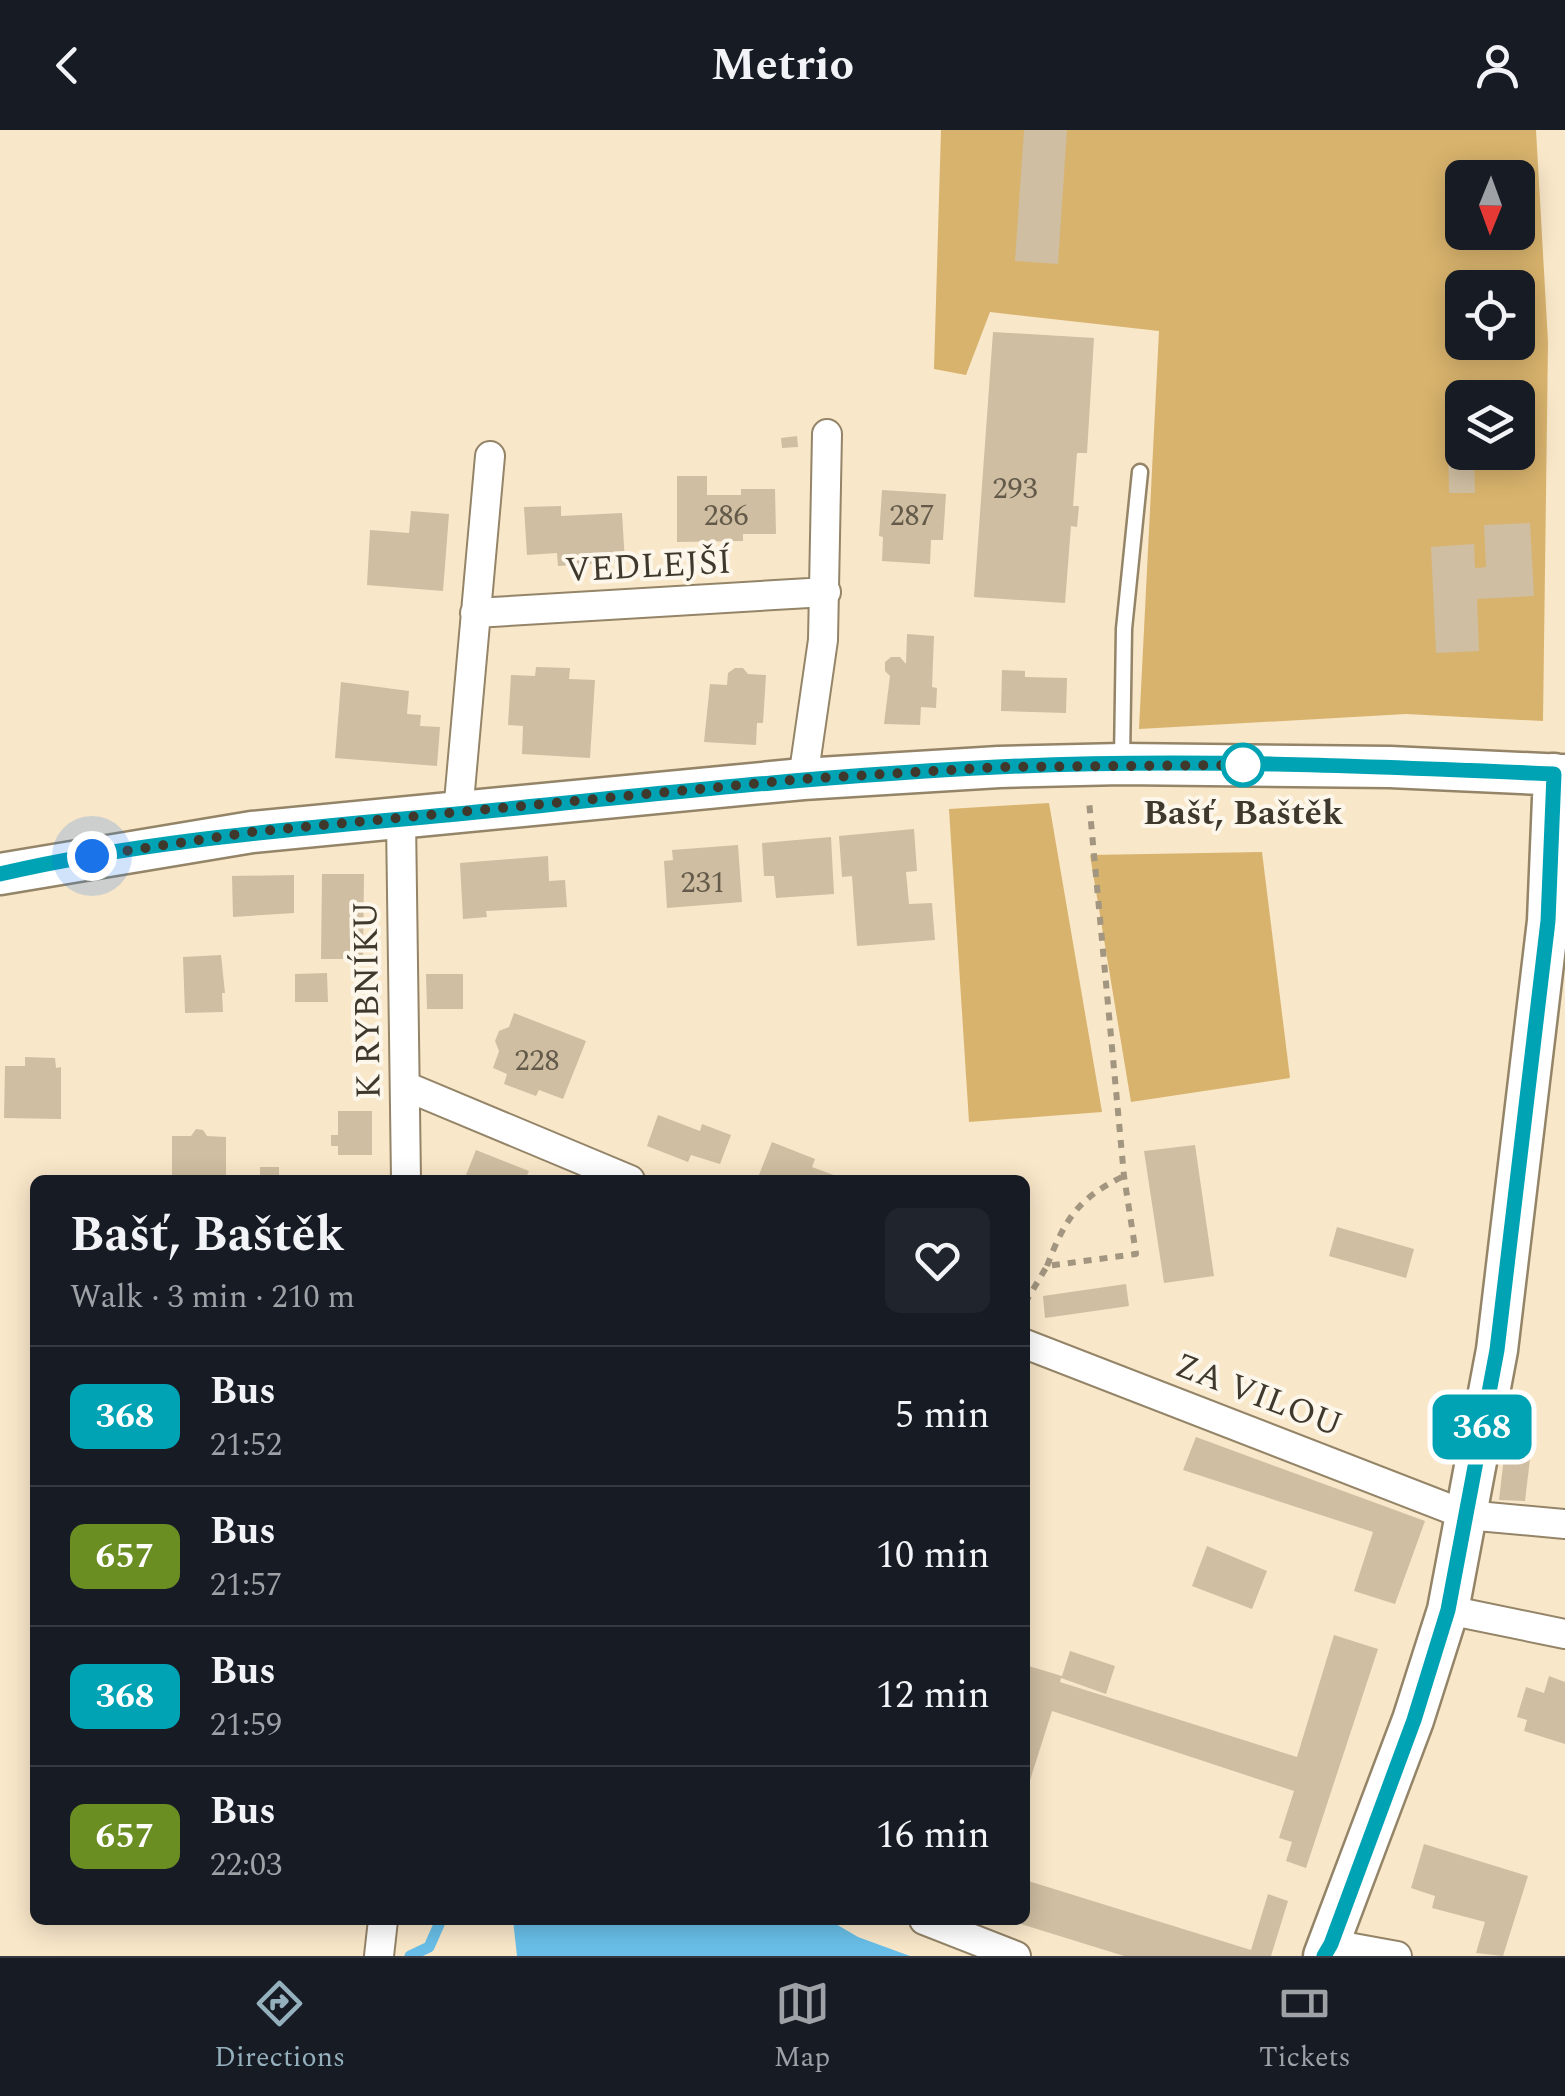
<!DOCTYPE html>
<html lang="en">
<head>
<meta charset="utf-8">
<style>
	:root { --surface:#171b24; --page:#20242c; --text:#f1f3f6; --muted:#9ea1a6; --line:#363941; --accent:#95b0bd }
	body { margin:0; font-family:Spectral,serif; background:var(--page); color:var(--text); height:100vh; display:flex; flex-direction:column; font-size:38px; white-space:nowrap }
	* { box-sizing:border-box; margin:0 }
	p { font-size:32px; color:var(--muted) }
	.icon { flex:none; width:55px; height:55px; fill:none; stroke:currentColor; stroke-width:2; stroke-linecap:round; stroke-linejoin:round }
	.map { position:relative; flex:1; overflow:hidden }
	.details { position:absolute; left:30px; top:1045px; width:1000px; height:750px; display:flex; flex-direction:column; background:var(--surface); border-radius:15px; box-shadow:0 5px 25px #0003 }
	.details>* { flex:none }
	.badge { padding:0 20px; border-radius:15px; font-size:35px; line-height:65px }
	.needle { width:65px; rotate:181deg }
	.tools { position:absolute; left:1445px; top:30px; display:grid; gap:20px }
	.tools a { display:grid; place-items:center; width:90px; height:90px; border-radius:15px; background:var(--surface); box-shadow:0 5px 25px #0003; font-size:50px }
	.you { position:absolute; width:50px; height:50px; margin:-25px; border:8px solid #fff; border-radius:50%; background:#1a73e8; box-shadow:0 0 0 15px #1a73e833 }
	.map>.badge { position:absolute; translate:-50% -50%; box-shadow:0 0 0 5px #fff }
	.round { display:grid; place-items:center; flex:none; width:105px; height:105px; border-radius:15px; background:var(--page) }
	.head { display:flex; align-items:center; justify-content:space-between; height:170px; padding:0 40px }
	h1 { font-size:48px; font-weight:700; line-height:75px }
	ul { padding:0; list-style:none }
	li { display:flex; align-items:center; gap:30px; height:140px; padding:0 40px; border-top:2px solid var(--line) }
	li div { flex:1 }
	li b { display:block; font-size:38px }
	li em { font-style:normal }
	li .badge { min-width:110px; font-weight:700; text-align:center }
	header { display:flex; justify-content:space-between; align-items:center; height:130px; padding:0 40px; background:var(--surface); font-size:45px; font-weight:700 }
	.dock { display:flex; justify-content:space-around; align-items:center; height:140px; border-top:2px solid var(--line); background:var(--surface); font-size:28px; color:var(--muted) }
	.dock a { display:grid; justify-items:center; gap:5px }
	.dock .selected { color:var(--accent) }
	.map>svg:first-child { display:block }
	.green { fill:#d8b36d; fill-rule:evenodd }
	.water { fill:#69bfe8 }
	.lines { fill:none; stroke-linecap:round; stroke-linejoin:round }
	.stream { stroke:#69bfe8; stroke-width:11 }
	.building { fill:#cfbea1 }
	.lane-casing { stroke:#948468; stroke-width:19 }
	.street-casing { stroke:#948468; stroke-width:32 }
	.secondary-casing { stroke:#948468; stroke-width:45 }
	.path { stroke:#a29680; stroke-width:6; stroke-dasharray:8 8; stroke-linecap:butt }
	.lane { stroke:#fff; stroke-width:14 }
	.street { stroke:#fff; stroke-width:28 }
	.secondary { stroke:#fff; stroke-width:40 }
	.line-casing { stroke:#fff; stroke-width:22 }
	.line { stroke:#00a3b4; stroke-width:15 }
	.walk { stroke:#3f392d; stroke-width:10; stroke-dasharray:0 18 }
	.stop-dot { fill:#fff; stroke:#00a3b4; stroke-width:5 }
	.labels { text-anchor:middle; stroke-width:8; stroke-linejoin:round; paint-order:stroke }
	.number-label { font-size:30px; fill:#635a4a }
	.street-label { font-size:35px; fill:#3f392d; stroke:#fdf6ea }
	.stop-label { font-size:35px; font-weight:bold; fill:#3f392d; stroke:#fdf6ea }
</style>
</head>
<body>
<header><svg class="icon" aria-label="back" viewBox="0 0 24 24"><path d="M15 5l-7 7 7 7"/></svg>Metrio<svg class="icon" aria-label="person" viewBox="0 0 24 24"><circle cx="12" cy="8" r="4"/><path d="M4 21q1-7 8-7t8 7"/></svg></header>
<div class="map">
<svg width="1565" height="1826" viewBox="0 0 1565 1826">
	<rect width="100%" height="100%" fill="#f9e7c9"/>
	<path class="green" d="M941 0H1536L1548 212 1543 591 1406 584 1139 599 1159 201 990 182 966 245 934 239ZM1462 48H1518V102H1462ZM1462 158H1518V212H1462ZM1462 268H1518V322H1462Z
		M1049 673 1102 982 969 992 949 679Z
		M1262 722 1290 948 1131 972 1090 725Z"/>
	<path class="water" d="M513 1790H829L858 1807 910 1826H517Z"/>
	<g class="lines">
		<path class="stream" d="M410 1826 429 1817 441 1790"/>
	</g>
	<path class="building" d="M1024 0H1067L1058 134 1015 131Z
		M1456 36V41L1481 40V48H1462V86L1449 87 1446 37Z
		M993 202 1094 208 1087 323H1077L1073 376H1079L1077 397 1071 396 1065 473 974 467Z
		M797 306 798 317 782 318 781 308Z
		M1448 316H1462V322H1474L1475 363H1449Z
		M677 346H707V365H741V359H775L776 404H743V411L677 412Z
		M882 360 946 364 943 410H931L930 434 882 431 883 407 879 406Z
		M561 376V386L622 383 625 432 558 436 557 423 527 425 524 377Z
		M411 381 449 384 443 461 367 455 370 400 409 403Z
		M1530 393 1534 466 1477 469 1479 521 1436 523 1431 417 1474 414 1475 438 1486 437 1484 395Z
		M907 504 934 506 932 557 937 558 936 578 921 577 920 595 884 594 890 546 885 541V532L891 527H900L906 534Z
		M536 537 570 538 569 549 595 550 590 628 522 624 523 596 508 595 511 545 535 546Z
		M735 538H743L748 544 766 545 763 593H757L756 615 704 612 710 554 727 555 728 543Z
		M1002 540 1025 541V547L1067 548 1066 583 1001 581Z
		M341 552 409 561 407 584 421 585 420 596 440 597 437 636 335 628Z
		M914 699 917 741 906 742 909 774 932 773 935 810 857 816 852 746 842 747 839 706Z
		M831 707 834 764 776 768 774 746H764L762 713Z
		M738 715 742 772 667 778 664 731 673 730 672 720Z
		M548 726 549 751 565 750 567 777 486 781 487 787 463 789 460 733Z
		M322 744H364L363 829H321Z
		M294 745V783L233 787 232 746Z
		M221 825 225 863H222L223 882 185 883 183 827Z
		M327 843 328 872H295V844Z
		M426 844H463V879H427Z
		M514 883 586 911 563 969 539 960 536 966 504 954 507 944 493 938 499 921 495 911 499 901 509 897Z
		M25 927 55 928 56 938 61 937V989L4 988 5 936H25Z
		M338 981H372V1025H338V1016H331V1005H338Z
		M658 985 700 1001 702 994 731 1005 720 1034 691 1025 688 1032 647 1016Z
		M196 999 203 1000 207 1006 226 1007V1050H172V1006H191Z
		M772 1012 815 1029 812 1037 847 1050H757Z
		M1195 1015 1214 1146 1164 1153 1144 1021Z
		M476 1020 529 1041 525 1050H464Z
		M260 1037H279V1050H260Z
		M1337 1097 1414 1119 1406 1148 1329 1126Z
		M1126 1154 1129 1176 1045 1188 1043 1166Z
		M1196 1307 1425 1391 1395 1474 1354 1461 1373 1402 1183 1340Z
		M1504 1327 1530 1329 1525 1371 1499 1370Z
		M1207 1416 1267 1441 1252 1479 1192 1456Z
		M1334 1505 1378 1519 1306 1738 1286 1731 1292 1712 1279 1708 1294 1661 1052 1581 1025 1666V1535L1062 1546 1070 1521 1115 1536 1106 1564 1061 1548 1060 1552 1297 1627Z
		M1549 1546 1565 1552V1614L1524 1601 1527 1590 1517 1587 1526 1557 1544 1563Z
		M1424 1714 1528 1746 1503 1826 1476 1823 1485 1792 1432 1778 1435 1766 1411 1758Z
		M1025 1750 1251 1820 1268 1764 1288 1771 1271 1826H1124L1011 1791 1025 1790Z"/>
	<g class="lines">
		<g class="lane-casing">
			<path id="lane" d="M1122 630 1124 499 1140 342"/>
		</g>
		<g class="street-casing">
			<path id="street" d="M475 483 826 462
				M803 649 823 510 827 304
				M458 683 490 326
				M401 690 406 1050
				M405 956 630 1050
				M1025 1214 1466 1385 1565 1394
				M1448 1480 1565 1504
				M924 1790 1016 1826
				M1331 1814 1397 1826
				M379 1826 383 1790"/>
		</g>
		<g class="secondary-casing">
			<path id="secondary" d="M0 744 252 702 803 649 999 637 1122 634 1390 637 1565 645
				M1324 1826 1413 1590 1448 1480 1497 1220 1548 791 1554 644"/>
		</g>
		<path class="path" d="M1047 1136C1065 1089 1078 1068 1124 1046
			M1025 1173 1047 1136 1136 1124 1124 1046 1089 671"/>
		<use href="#lane" class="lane"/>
		<use href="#street" class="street"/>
		<use href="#secondary" class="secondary"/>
	</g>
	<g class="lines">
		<g class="line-casing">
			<path id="line" d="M0 744C163 706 331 697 497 680 664 663 830 645 997 637 1182 628 1369 636 1554 644L1548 791 1497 1220 1454 1448 1448 1480 1414 1590 1331 1814 1324 1826"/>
		</g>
		<use href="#line" class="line"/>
		<path class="walk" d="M92 726 252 702 803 649 999 637 1243 635"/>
	</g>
	<circle class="stop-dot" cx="1243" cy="635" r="20"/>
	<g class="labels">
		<g class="number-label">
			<text x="1015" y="368">293</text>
			<text x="726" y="395">286</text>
			<text x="912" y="395">287</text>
			<text x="703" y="762">231</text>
			<text x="537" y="940">228</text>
		</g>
		<g class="street-label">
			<text transform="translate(648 435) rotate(-3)" y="12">VEDLEJŠÍ</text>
			<text transform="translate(366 870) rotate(-91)" y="12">K RYBNÍKU</text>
			<text transform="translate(1259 1264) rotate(21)" y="12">ZA VILOU</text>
		</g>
		<g class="stop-label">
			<text x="1243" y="694">Bašť, Baštěk</text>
		</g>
	</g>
</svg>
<div class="tools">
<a><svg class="needle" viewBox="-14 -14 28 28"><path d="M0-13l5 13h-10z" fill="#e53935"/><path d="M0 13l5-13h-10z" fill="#9ea1a6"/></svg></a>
<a><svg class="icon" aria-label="locate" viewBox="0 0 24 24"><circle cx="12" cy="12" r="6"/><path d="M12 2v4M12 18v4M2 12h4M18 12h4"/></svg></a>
<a><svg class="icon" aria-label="layers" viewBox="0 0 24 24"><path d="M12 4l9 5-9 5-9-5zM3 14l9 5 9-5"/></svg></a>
</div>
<div class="you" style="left:92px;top:726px"></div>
<b class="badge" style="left:1482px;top:1297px;background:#00a3b4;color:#fff">368</b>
<section class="details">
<div class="head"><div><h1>Bašť, Baštěk</h1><p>Walk · 3 min · 210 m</p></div><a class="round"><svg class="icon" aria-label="heart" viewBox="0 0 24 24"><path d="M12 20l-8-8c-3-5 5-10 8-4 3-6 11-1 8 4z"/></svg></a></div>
<ul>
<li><span class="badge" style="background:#00a3b4;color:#fff">368</span><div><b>Bus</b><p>21:52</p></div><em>5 min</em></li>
<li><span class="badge" style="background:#6b8e23;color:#fff">657</span><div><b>Bus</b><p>21:57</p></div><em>10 min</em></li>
<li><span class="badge" style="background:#00a3b4;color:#fff">368</span><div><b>Bus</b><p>21:59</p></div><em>12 min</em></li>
<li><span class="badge" style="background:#6b8e23;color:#fff">657</span><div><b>Bus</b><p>22:03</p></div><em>16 min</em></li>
</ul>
</section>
</div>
<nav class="dock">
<a class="selected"><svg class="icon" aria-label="directions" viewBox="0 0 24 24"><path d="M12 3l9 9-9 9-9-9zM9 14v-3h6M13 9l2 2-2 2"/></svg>Directions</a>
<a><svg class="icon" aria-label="map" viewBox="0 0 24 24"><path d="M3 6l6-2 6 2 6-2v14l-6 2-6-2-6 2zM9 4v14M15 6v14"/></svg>Map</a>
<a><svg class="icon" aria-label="tickets" viewBox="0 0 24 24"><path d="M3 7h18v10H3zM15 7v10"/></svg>Tickets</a>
</nav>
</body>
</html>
